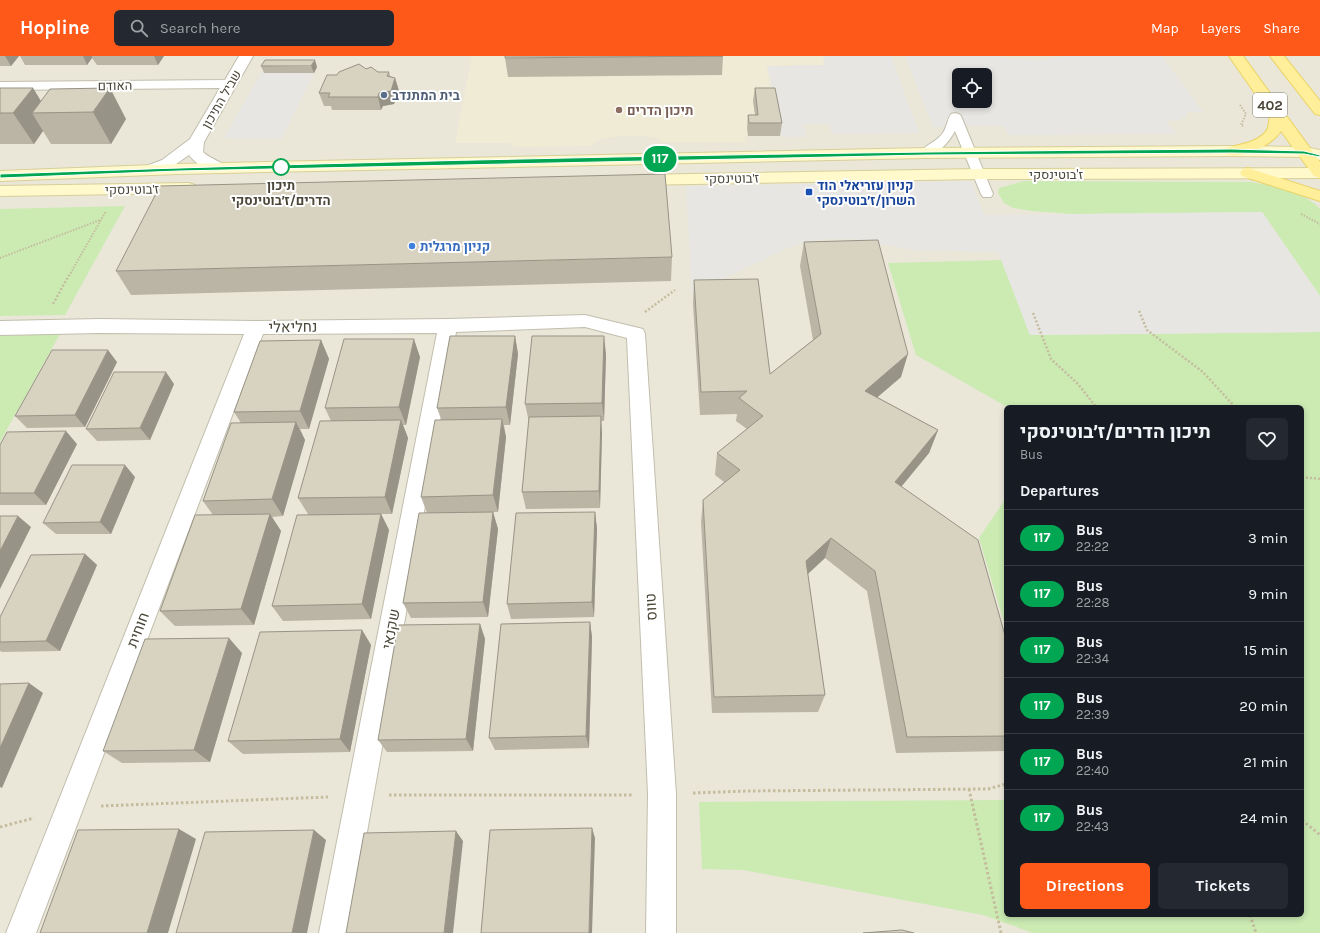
<!DOCTYPE html>
<html lang="en">
<head>
<meta charset="utf-8">
<style>
	:root { --surface:#171b24; --page:#242831; --text:#f1f3f6; --muted:#9ea1a6; --line:#363941; --accent:#ff5919 }
	body { margin:0; font-family:Karla,Heebo,sans-serif; background:var(--page); color:var(--text); height:100vh; display:flex; flex-direction:column; font-size:15px; white-space:nowrap }
	* { box-sizing:border-box; margin:0 }
	p { font-size:13px; color:var(--muted) }
	.icon { flex:none; width:22px; height:22px; fill:none; stroke:currentColor; stroke-width:2; stroke-linecap:round; stroke-linejoin:round }
	.map { position:relative; flex:1; overflow:hidden }
	.panel { position:absolute; left:1004px; top:349px; width:300px; height:512px; display:flex; flex-direction:column; background:var(--surface); border-radius:6px; box-shadow:0 2px 6px #0003 }
	.panel>* { flex:none }
	.badge { padding:0 8px; border-radius:13px; font-size:14px; line-height:26px }
	.buttons { position:absolute; left:952px; top:12px; display:grid; gap:8px }
	.buttons a { display:grid; place-items:center; width:40px; height:40px; border-radius:6px; background:var(--surface); box-shadow:0 2px 6px #0003; font-size:20px }
	.map>.badge { position:absolute; translate:-50% -50%; box-shadow:0 0 0 2px #fff }
	h2 { padding:0 16px; font-size:15px; line-height:36px }
	.round { display:grid; place-items:center; flex:none; width:42px; height:42px; border-radius:6px; background:var(--page) }
	.summary { display:flex; align-items:center; justify-content:space-between; height:68px; padding:0 16px }
	h1 { font-size:19px; font-weight:700; line-height:30px }
	.primary-button { display:flex; gap:8px; margin-top:auto; padding:8px 16px }
	.primary-button a { flex:1; height:46px; border-radius:6px; background:var(--accent); color:#fff; font-size:16px; font-weight:700; line-height:46px; text-align:center }
	.primary-button a+a { background:var(--page); color:var(--text) }
	ul { padding:0; list-style:none }
	li { display:flex; align-items:center; gap:12px; height:56px; padding:0 16px; border-top:1px solid var(--line) }
	li div { flex:1 }
	li b { display:block; font-size:15px }
	li em { font-style:normal }
	li .badge { min-width:44px; font-weight:700; text-align:center }
	header { display:flex; align-items:center; gap:24px; box-sizing:border-box; height:56px; padding:0 20px; background:var(--accent); color:#fff }
	header strong { font-size:19px }
	nav { display:flex; gap:22px; margin-inline-start:auto; font-size:14px }
	.search { width:280px; height:36px; background:var(--page); display:flex; align-items:center; gap:10px; box-sizing:border-box; padding:0 14px; border-radius:6px; color:var(--muted); font-size:15px }
	.map>svg:first-child { display:block }
	.residential { fill:#eae7d9; fill-rule:evenodd }
	.education { fill:#efebd5 }
	.green { fill:#cbebb3 }
	.parking { fill:#e8e6e2; fill-rule:evenodd }
	.lines { fill:none; stroke-linecap:round; stroke-linejoin:round }
	.lane-casing { stroke:#c2bead; stroke-width:2 }
	.street-casing { stroke:#c2bead; stroke-width:2 }
	.secondary-casing { stroke:#d7cf9a; stroke-width:2 }
	.primary-casing { stroke:#e9d366; stroke-width:2 }
	.path-far2 { stroke:#c5bc9e; stroke-width:2; stroke-dasharray:1.5 1.5; stroke-linecap:butt }
	.path-far1 { stroke:#c5bc9e; stroke-width:2.5; stroke-dasharray:2 2; stroke-linecap:butt }
	.path { stroke:#c5bc9e; stroke-width:3; stroke-dasharray:2.5 2.5; stroke-linecap:butt }
	.lane { fill:#fff; fill-rule:evenodd }
	.street { fill:#fff; fill-rule:evenodd }
	.secondary { fill:#fff9cc; fill-rule:evenodd }
	.primary { fill:#ffef9b; fill-rule:evenodd }
	.wall { fill:#bab5a5 }
	.shaded-wall { fill:#979386 }
	.building { fill:#d8d2c0; stroke:#979386 }
	.line { fill:#00a651; stroke:#fff }
	.service-dot { fill:#5c6f8a; stroke:#fff; stroke-width:1.5 }
	.education-dot { fill:#8d6e63; stroke:#fff; stroke-width:1.5 }
	.stop-dot { fill:#fff; stroke:#00a651; stroke-width:2 }
	.transit-dot { fill:#1a4fb4; stroke:#fff; stroke-width:1.5 }
	.shop-dot { fill:#3f7fe0; stroke:#fff; stroke-width:1.5 }
	.labels { text-anchor:middle; stroke-width:4; stroke-linejoin:round; paint-order:stroke }
	.far-street-label { font-size:13px; fill:#4b4638; stroke:#fff }
	.far-service-label { font-size:13px; font-weight:bold; fill:#4e5e75; stroke:#fff; text-anchor:start }
	.far-education-label { font-size:13px; font-weight:bold; fill:#785e54; stroke:#fff; text-anchor:start }
	.far-stop-label { font-size:13px; font-weight:bold; fill:#4b4638; stroke:#fff }
	.far-transit-label { font-size:13px; font-weight:bold; fill:#164399; stroke:#fff; text-anchor:start }
	.far-shop-label { font-size:13px; font-weight:bold; fill:#366cbe; stroke:#fff; text-anchor:start }
	.shield { fill:#fff; stroke:#817e74; stroke-width:1 }
	.shield-label { font-size:14px; font-weight:bold; fill:#4b4638 }
	.street-label { font-size:15px; fill:#4b4638; stroke:#fff }
</style>
</head>
<body>
<header>
<strong>Hopline</strong>
<div class="search"><svg class="icon" aria-label="search" viewBox="0 0 24 24"><circle cx="10" cy="10" r="6"/><path d="M15 15l6 6"/></svg>Search here</div>
<nav><a>Map</a><a>Layers</a><a>Share</a></nav>
</header>
<div class="map">
<svg width="1320" height="877" viewBox="0 0 1320 877">
	<rect width="100%" height="100%" fill="#f6f4eb"/>
	<path class="residential" d="M0 0H1320V877H0ZM959 19H985V45H959ZM1006 351H1302V859H1006Z"/>
	<path class="education" d="M472 0H823L825 9 767 10 780 80H745L746 86H662L657 82 647 80H620L601 83 589 90 514 91 511 87H455Z"/>
	<path class="green" d="M1024 125 1252 126C1271 130 1308 137 1320 153V240L1262 156 1072 158 1032 155 1013 152 1004 147 998 137 999 132Z
		M125 150 65 259 0 260V153Z
		M1002 204 1030 279 1320 276V877H1033L983 859 743 814 702 813 699 746 1006 744V859H1302V351H1007L916 299 888 207Z
		M60 278 0 386V280Z
		M1006 442V573L979 482Z"/>
	<path class="parking" d="M823 0H891L919 77 832 78 829 68H803L806 81H781L767 10 825 9Z
		M905 0H997L1009 3 1042 4 1065 0H1162L1203 56H1187V60L1179 64 1167 65 1176 78 1009 79 1004 70 933 71ZM959 19H985V45H959Z
		M261 17H314L282 82H224Z
		M971 125 984 159 1262 156 1320 240V276L1030 279 998 196 913 194 853 183H828L802 187 785 193 692 238 686 130Z"/>
	<g class="lines">
		<g class="lane-casing">
			<path id="lane" d="M955 57 959 58 961 60 993 138 991 141H983L981 138 955 75C949 86 935 103 922 100L920 97C925 89 936 86 942 78 947 72 947 64 951 58Z"/>
		</g>
		<g class="street-casing">
			<path id="street" d="M239 0H253L204 86 203 96C210 103 222 105 228 113L226 116C213 120 197 109 189 99 176 108 158 122 141 118L139 115 141 112 162 104 190 83 220 32 0 34V26L225 24Z
				M585 259 643 273 645 278 676 738V877H646L648 738 627 282 585 271 456 276 349 877H319L437 277 263 278 36 877H6L244 278 100 277 0 279V265L100 263 256 265 448 263Z"/>
		</g>
		<g class="secondary-casing">
			<path id="secondary" d="M1231 90 1304 91 1320 94V104L1304 101 1231 100 926 102 178 118 0 125V115L178 108 926 92Z
				M1320 112V122L978 123 635 129 629 127 627 124 629 121 635 119 978 113Z
				M189 127 195 129 197 132 195 135 189 137 0 140V130Z"/>
		</g>
		<g class="primary-casing">
			<path id="primary" d="M1229 0H1243L1320 106V122L1314 120 1281 75C1271 90 1243 103 1226 98L1223 95 1226 92C1238 89 1262 86 1268 72 1269 68 1269 63 1270 59Z
				M1270 0H1284L1320 45V59L1315 58Z
				M1248 112 1320 135V145L1242 120 1240 117 1242 114Z"/>
		</g>
		<path class="path-far2" d="M1240 49 1246 58 1241 69 1243 70
			M1301 158 1320 168
			M0 202 100 164
			M69 220 106 155"/>
		<path class="path-far1" d="M53 248 69 219
			M1139 255 1147 274 1203 316 1235 351
			M645 256 675 234
			M1033 257 1051 303 1078 328 1096 351
			M1302 421 1320 423"/>
		<path class="path" d="M969 733 1001 877
			M693 737 747 735 988 733 1006 728
			M389 739H632
			M101 750 328 741
			M1302 764 1320 779
			M0 771 34 762
			M1250 859 1256 877"/>
		<use href="#lane" class="lane"/>
		<use href="#street" class="street"/>
		<use href="#secondary" class="secondary"/>
		<use href="#primary" class="primary"/>
	</g>
	<path class="wall" d="M0 0H19L11 10H0Z
		M20 0H164L158 9H97L92 2 87 9H25Z
		M723 0 722 19 508 21 505 2Z
		M261 10 317 11 314 17H264Z
		M366 13 378 16H389L390 20 395 22 399 35 394 48 383 50 381 54H332L331 50H324L319 37Z
		M0 32H33L41 45 126 63 111 88H51L43 75 34 88H0Z
		M755 32 782 67 780 80H748L747 72 748 59H755L753 45Z
		M804 186 901 321 877 341 938 374 929 397 901 431 1006 583V695L896 697 867 535 825 502 808 518 825 639 818 656 712 657 701 466 703 444 724 426 715 419 717 397 747 373 736 365 737 358 700 359 693 248 694 224 770 318 813 284 800 210Z
		M672 201 671 225 131 239 116 215Z
		M515 280 518 298 510 369H504L506 381 498 456H493L498 473 488 561 411 562 403 547 427 457 421 441 441 363 437 352Z
		M321 284 329 303 309 373H300L305 384 283 460 272 461 281 475 254 569 175 570 160 555 213 459 203 445 241 367 234 356Z
		M606 298 604 365H601L602 378 600 452 526 453 522 436 529 366 525 348Z
		M420 301 406 369H403L408 382 392 458H381L389 474 371 563 283 565 272 550 308 458 298 442 331 365 325 352Z
		M117 306 85 371 27 372 15 360Z
		M174 328 150 384 97 385 86 373Z
		M77 388 46 449H0V389Z
		M135 421 111 478H56L43 467Z
		M595 456 597 473 594 561 511 563 507 548Z
		M85 498 97 509 60 595 2 596 0 595V561Z
		M590 566 592 581 589 692 495 694 489 682Z
		M480 568 485 583 473 695 387 696 378 684Z
		M362 574 371 589 350 696 243 698 228 685Z
		M242 597 210 706 122 707 103 695Z"/>
	<path class="shaded-wall" d="M5 0H19L11 10Z
		M83 0H92V2L87 9Z
		M154 0H164L158 9Z
		M315 4 317 11 314 17 311 10Z
		M395 22 399 35 394 48 383 50 381 54 378 41 379 37Z
		M33 32 48 57H32L43 75 34 88 13 57Z
		M110 32 126 63 111 88 93 56Z
		M515 280 518 298 510 369 506 351Z
		M604 280 606 298 604 365 602 347Z
		M414 283 420 301 406 369 399 351Z
		M321 284 329 303 309 373 300 355Z
		M108 294 117 306 85 371 75 359Z
		M908 298 901 321 858 358 865 335Z
		M166 316 174 328 150 384 140 372Z
		M601 360 602 378 600 452 599 435Z
		M502 363 506 381 498 456 493 439Z
		M401 364 408 382 392 458 385 441Z
		M296 366 305 384 283 460 272 443Z
		M938 374 929 397 887 448 895 426Z
		M66 375 77 388 46 449 34 437Z
		M125 409 135 421 111 478 100 466Z
		M493 456 498 473 488 561 483 546Z
		M595 456 597 473 594 561 592 546Z
		M270 458 281 475 254 569 241 553Z
		M381 458 389 474 371 563 362 548Z
		M18 460 31 471 0 533V495Z
		M831 482 825 502 800 525 806 505Z
		M85 498 97 509 60 595 46 585Z
		M590 566 592 581 589 692 586 680Z
		M480 568 485 583 473 695 466 683Z
		M362 574 371 589 350 696 340 683Z
		M229 582 242 597 210 706 194 694Z
		M29 627 43 637 2 732 0 731V692Z
		M592 772 595 782 592 877H589Z
		M179 773 196 783 168 877H147Z
		M314 774 326 784 307 877H292Z
		M456 775 463 785 453 877H444Z"/>
	<path class="building" d="M505 0H723L505 2Z
		M265 4H315L311 10H261Z
		M359 8 366 13 371 11 378 16H389L387 20 395 22 391 35 379 37 378 41H328L330 37H319L327 19H337L339 16Z
		M0 32H33L13 57H0Z
		M110 32 93 56 32 57 50 33Z
		M755 32H775L782 67H749L748 59H758Z
		M665 118 672 201 116 215 160 130Z
		M878 184 908 298 865 335 938 374 895 426 978 484 1006 583V680L907 681 875 515 831 482 806 505 825 639 714 641 703 444 740 414 717 397 763 360 739 342 747 335 701 336 694 224 758 223 770 318 821 278 804 186Z
		M450 280H515L506 351 437 352Z
		M532 280H604L602 347 525 348Z
		M344 283H414L399 351 325 352Z
		M321 284 300 355 234 356 260 285Z
		M52 294H108L75 359 15 360Z
		M114 316H166L140 372 86 373Z
		M601 360 599 435 522 436 529 361Z
		M502 363 493 439 421 441 435 364Z
		M401 364 385 441 298 442 320 365Z
		M296 366 272 443 203 445 231 367Z
		M66 375 34 437H0V389L7 376Z
		M72 409H125L100 466 43 467Z
		M493 456 483 546 403 547 419 457Z
		M595 456 592 546 507 548 516 457Z
		M270 458 241 553 160 555 195 459Z
		M381 458 362 548 272 550 297 459Z
		M0 460H18L0 495Z
		M85 498 46 585 0 586V561L31 499Z
		M590 566 586 680 489 682 501 568Z
		M480 568 466 683 378 684 398 569Z
		M362 574 340 683 228 685 260 576Z
		M229 582 194 694 103 695 145 583Z
		M29 627 0 692V628Z
		M592 772 589 877H481L490 774Z
		M179 773 147 877H40L78 774Z
		M314 774 292 877H176L205 776Z
		M456 775 444 877H346L364 777Z
		M902 874 914 877H863Z"/>
	<path class="line" d="M1231 93 1304 95 1320 99V101L1304 98 1231 97 926 99 178 115 0 122V118C410 103 821 96 1231 93Z"/>
	<circle class="service-dot" cx="384" cy="39" r="4"/>
	<circle class="education-dot" cx="619" cy="54" r="4"/>
	<circle class="stop-dot" cx="281" cy="111" r="8"/>
	<rect class="transit-dot" x="805" y="132" width="8" height="8" rx="2"/>
	<circle class="shop-dot" cx="412" cy="190" r="4"/>
	<g class="labels">
		<g class="far-street-label">
			<text transform="translate(115 29) rotate(-1)" y="5">האודם</text>
			<text transform="translate(221 43) rotate(-60)" y="5">שביל התיכון</text>
			<text x="1056" y="123">ז'בוטינסקי</text>
			<text transform="translate(732 122) rotate(-1)" y="5">ז'בוטינסקי</text>
			<text transform="translate(132 133) rotate(-1)" y="5">ז'בוטינסקי</text>
		</g>
		<g class="far-service-label">
			<text x="392" y="44">בית המתנדב</text>
		</g>
		<g class="far-education-label">
			<text x="627" y="59">תיכון הדרים</text>
		</g>
		<g class="far-stop-label">
			<text x="281" y="134">תיכון<tspan x="281" dy="15">הדרים/ז׳בוטינסקי</tspan></text>
		</g>
		<g class="far-transit-label">
			<text x="817" y="134">קניון עזריאלי הוד<tspan x="817" dy="15">השרון/ז׳בוטינסקי</tspan></text>
		</g>
		<g class="far-shop-label">
			<text x="420" y="195">קניון מרגלית</text>
		</g>
		<rect class="shield" x="1253" y="37" width="34" height="24" rx="3"/>
		<g class="shield-label">
			<text x="1270" y="54">402</text>
		</g>
		<g class="street-label">
			<text transform="translate(293 271) rotate(-1)" y="5">נחליאלי</text>
			<text transform="translate(651 551) rotate(-93)" y="5">טווס</text>
			<text transform="translate(391 573) rotate(-79)" y="5">שקנאי</text>
			<text transform="translate(138 574) rotate(-69)" y="5">חוחית</text>
		</g>
	</g>
</svg>
<div class="buttons">
<a><svg class="icon" aria-label="locate" viewBox="0 0 24 24"><circle cx="12" cy="12" r="6"/><path d="M12 2v4M12 18v4M2 12h4M18 12h4"/></svg></a>
</div>
<b class="badge" style="left:660px;top:103px;background:#00a651;color:#fff">117</b>
<section class="panel">
<div class="summary"><div><h1>תיכון הדרים/ז׳בוטינסקי</h1><p>Bus</p></div><a class="round"><svg class="icon" aria-label="heart" viewBox="0 0 24 24"><path d="M12 20l-8-8c-3-5 5-10 8-4 3-6 11-1 8 4z"/></svg></a></div>
<h2>Departures</h2>
<ul>
<li><span class="badge" style="background:#00a651;color:#fff">117</span><div><b>Bus</b><p>22:22</p></div><em>3 min</em></li>
<li><span class="badge" style="background:#00a651;color:#fff">117</span><div><b>Bus</b><p>22:28</p></div><em>9 min</em></li>
<li><span class="badge" style="background:#00a651;color:#fff">117</span><div><b>Bus</b><p>22:34</p></div><em>15 min</em></li>
<li><span class="badge" style="background:#00a651;color:#fff">117</span><div><b>Bus</b><p>22:39</p></div><em>20 min</em></li>
<li><span class="badge" style="background:#00a651;color:#fff">117</span><div><b>Bus</b><p>22:40</p></div><em>21 min</em></li>
<li><span class="badge" style="background:#00a651;color:#fff">117</span><div><b>Bus</b><p>22:43</p></div><em>24 min</em></li>
</ul>
<div class="primary-button"><a>Directions</a><a>Tickets</a></div>
</section>
</div>
</body>
</html>
